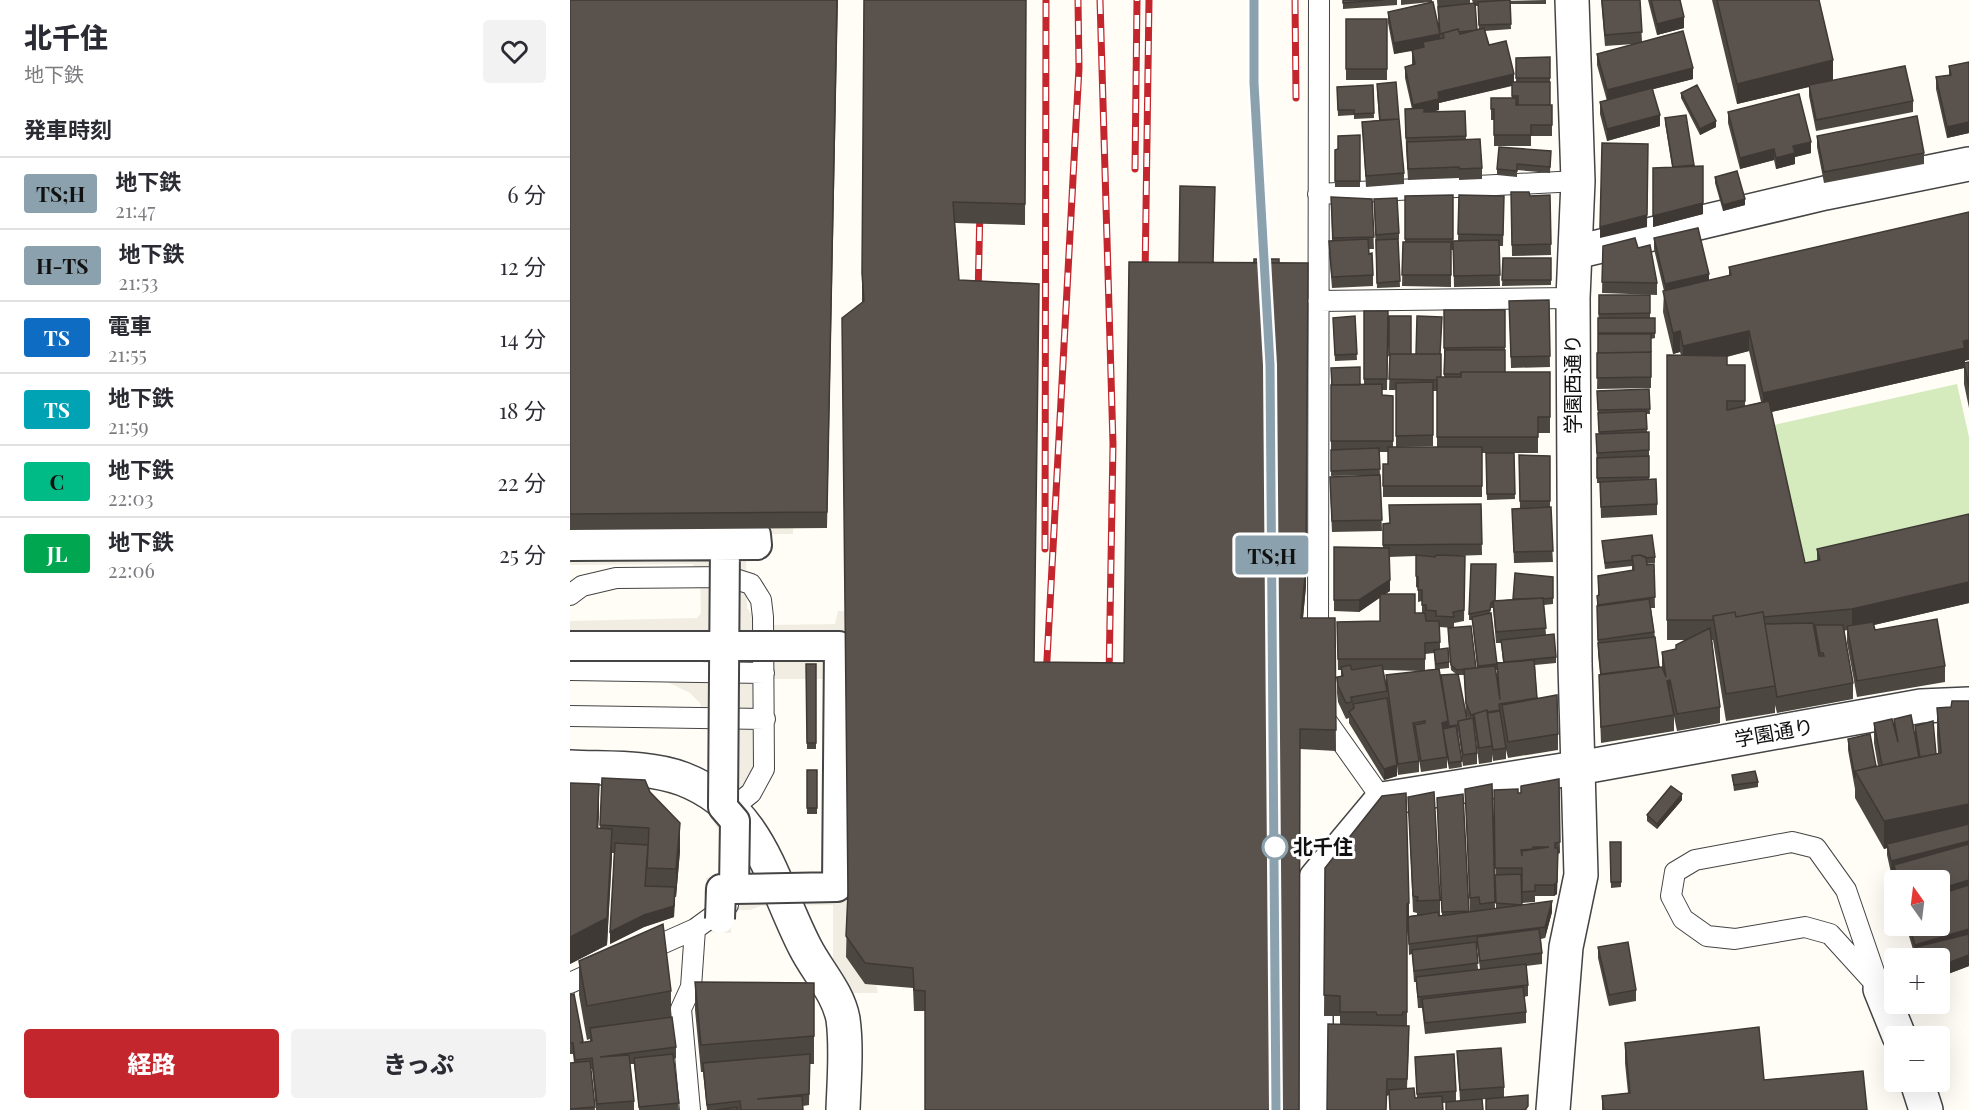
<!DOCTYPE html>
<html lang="ja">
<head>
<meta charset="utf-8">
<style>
	:root { --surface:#fff; --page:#f2f2f3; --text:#2b2b33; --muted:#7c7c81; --line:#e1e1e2; --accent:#c4262e }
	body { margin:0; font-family:"Playfair Display","Noto Sans JP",serif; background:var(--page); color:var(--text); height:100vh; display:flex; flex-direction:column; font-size:22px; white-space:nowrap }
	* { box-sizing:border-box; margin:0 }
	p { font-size:20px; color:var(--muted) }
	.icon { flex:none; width:33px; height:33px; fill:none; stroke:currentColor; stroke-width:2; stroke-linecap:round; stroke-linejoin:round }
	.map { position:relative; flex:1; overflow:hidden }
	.side { display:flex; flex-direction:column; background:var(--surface); width:570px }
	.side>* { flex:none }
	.badge { padding:0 12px; border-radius:4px; font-size:21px; line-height:39px }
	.needle { width:39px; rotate:346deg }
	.fabs { position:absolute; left:1314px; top:870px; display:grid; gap:12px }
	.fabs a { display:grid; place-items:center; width:66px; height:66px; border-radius:6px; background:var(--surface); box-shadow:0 6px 24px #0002; font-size:30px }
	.map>.badge { position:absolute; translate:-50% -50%; box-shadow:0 0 0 3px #fff }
	h2 { padding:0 24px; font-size:22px; line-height:54px }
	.round { display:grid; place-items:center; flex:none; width:63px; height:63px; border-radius:6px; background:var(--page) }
	.headline { display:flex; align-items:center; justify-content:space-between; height:102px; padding:0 24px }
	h1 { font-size:28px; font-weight:800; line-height:45px }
	.action { display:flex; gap:12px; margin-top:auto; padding:12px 24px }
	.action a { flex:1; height:69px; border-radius:6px; background:var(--accent); color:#fff; font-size:24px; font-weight:800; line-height:69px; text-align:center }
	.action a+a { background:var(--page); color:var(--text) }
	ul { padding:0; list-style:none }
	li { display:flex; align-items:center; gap:18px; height:72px; padding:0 24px; border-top:2px solid var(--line) }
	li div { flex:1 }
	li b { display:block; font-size:22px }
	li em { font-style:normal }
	li .badge { min-width:66px; font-weight:700; text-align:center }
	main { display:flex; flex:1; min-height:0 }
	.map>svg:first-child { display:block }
	.green { fill:#d5ebbd }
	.plaza { fill:#f1ede2 }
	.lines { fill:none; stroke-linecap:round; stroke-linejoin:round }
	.service-casing { stroke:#444; stroke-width:22 }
	.minor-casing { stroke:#444; stroke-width:36 }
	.tertiary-casing { stroke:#444; stroke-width:36 }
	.service { stroke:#fff; stroke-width:20 }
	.minor { stroke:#fff; stroke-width:33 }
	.tertiary { stroke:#fff; stroke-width:33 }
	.rail-casing { stroke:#c4262e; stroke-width:7 }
	.rail { stroke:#fff; stroke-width:4.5; stroke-dasharray:14; stroke-linecap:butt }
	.pedestrian-bridge-casing { stroke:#444; stroke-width:32; stroke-linecap:butt }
	.pedestrian-bridge { stroke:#fff; stroke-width:28 }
	.wall { fill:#4d4742; fill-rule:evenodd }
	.shaded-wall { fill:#3f3936 }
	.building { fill:#5a524d; stroke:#3f3936; stroke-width:1.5; fill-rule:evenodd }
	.line-casing { stroke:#fff; stroke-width:14 }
	.line { stroke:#8ba2ae; stroke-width:9 }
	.stop-dot { fill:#fff; stroke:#8ba2ae; stroke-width:3 }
	.labels { text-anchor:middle; stroke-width:6; stroke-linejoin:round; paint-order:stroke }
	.street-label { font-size:20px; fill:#111; stroke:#fff }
	.stop-label { font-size:20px; font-weight:bold; fill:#111; stroke:#fff; text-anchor:start }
</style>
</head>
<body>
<main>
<section class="side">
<div class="headline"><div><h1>北千住</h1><p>地下鉄</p></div><a class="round"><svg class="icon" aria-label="heart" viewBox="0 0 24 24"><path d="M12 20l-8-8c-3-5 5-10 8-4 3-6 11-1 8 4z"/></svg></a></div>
<h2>発車時刻</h2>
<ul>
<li><span class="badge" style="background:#8ba2ae;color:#111">TS;H</span><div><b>地下鉄</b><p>21:47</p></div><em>6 分</em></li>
<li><span class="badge" style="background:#8ba2ae;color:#111">H-TS</span><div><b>地下鉄</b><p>21:53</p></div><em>12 分</em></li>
<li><span class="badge" style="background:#0f6cc3;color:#fff">TS</span><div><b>電車</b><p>21:55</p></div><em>14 分</em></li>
<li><span class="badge" style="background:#00a3b4;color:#fff">TS</span><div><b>地下鉄</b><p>21:59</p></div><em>18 分</em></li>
<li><span class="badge" style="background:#00bb85;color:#111">C</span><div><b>地下鉄</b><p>22:03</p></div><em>22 分</em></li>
<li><span class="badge" style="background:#00a650;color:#fff">JL</span><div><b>地下鉄</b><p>22:06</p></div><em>25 分</em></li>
</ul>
<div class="action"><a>経路</a><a>きっぷ</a></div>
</section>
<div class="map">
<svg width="1399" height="1110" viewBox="0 0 1399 1110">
	<rect width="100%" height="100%" fill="#fffdf5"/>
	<path class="green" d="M1387 384 1399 437V533L1236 569 1204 425Z"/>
	<path class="plaza" d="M0 515 223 518V534H200L176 558 177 608 185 618 198 625 265 624 268 611H275L277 768 266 679H191L183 683V870L190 876 263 875 265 772 308 993H276L263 969V905L191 906 180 910H162L161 933 140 932 141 900 134 894 135 883 137 882 136 878 150 875V832L139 815 138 731 130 703 120 693 93 680 0 681V621L127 618 131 613 130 571 122 564 0 565Z"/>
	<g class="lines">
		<g class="service-casing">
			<path id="service" d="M748 194 1008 181
				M748 301 1003 298
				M0 595 12 586 46 578 159 577 181 584 191 600 193 617 194 769 181 793 162 808
				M748 643 749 0
				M0 670 194 673
				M751 713 812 799
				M0 716 195 719
				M1222 842 1246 848 1276 890 1310 989 1260 934 1235 927 1165 939 1137 936 1113 919 1101 896 1105 872 1125 860Z
				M71 953 125 929 158 905
				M0 983 33 968
				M120 1110 111 1009 121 987 125 929"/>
		</g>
		<g class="minor-casing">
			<path id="minor" d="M1006 252 1255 193 1399 164
				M746 1110V878L812 799 1025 765 1351 706 1399 704
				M983 1110 996 947 1011 875 1005 664 1003 298 1008 181 1002 0"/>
		</g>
		<g class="tertiary-casing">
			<path id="tertiary" d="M0 767C36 769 79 766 113 779 191 809 201 881 235 947 247 971 268 992 273 1019 277 1048 274 1080 273 1110
				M1310 989 1329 1036
				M1347 1082 1356 1110"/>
		</g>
		<use href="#service" class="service"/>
		<use href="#minor" class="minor"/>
		<use href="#tertiary" class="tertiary"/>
		<g class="rail-casing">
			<path id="rail" d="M530 0 543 444 539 678
				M684 0V83L696 276
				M725 0 726 98
				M565 169 567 0
				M575 279 579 0
				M408 297 410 207
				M475 549 476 0
				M476 678 509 68 508 0"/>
		</g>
		<use href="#rail" class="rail"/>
		<g class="pedestrian-bridge-casing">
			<path id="pedestrian-bridge" d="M0 535H186L187 545 0 546
				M0 646H269L267 887 164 889 165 821 153 807 155 545
				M150 919 151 889H164"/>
		</g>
		<use href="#pedestrian-bridge" class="pedestrian-bridge"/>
	</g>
	<path class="wall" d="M0 0H268L257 528 0 530Z
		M456 0 455 225 385 223 389 280 464 662 554 663 644 263 736 586 733 618H765L766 751 730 749 355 1011H344L343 988 295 984 276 957 292 303V273Z
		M773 0H827V5L773 9Z
		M831 0H862L870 39 867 0H900V4L903 3 902 0H929V1L976 0V4H940L941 29 915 31 919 45 944 82H946V58L980 57V105H982V136H961V146H924V120H921V98H942V86L869 103V110L860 112 895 111 896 140 912 168V179L889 180V178L838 180 836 149 835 109H842L835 78V67L842 65V51L824 54 818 23V12L861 2 831 5ZM905 6H908L909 30H907Z
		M1031 0H1070L1072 42 1123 79 1083 89 1090 126 1037 141 1030 114V102L1037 101 1027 65V54L1064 44 1035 46Z
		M1078 0H1110L1114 28 1087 35Z
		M1142 0H1249L1263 80 1343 101V112L1246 131 1239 96V87L1167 104Z
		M776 19H817V80H776Z
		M1399 62V133L1377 138 1366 89V77L1379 75V66Z
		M803 85 804 118 784 119V115L768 116 767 87Z
		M807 90 834 173V184L796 187 792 122 809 120Z
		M1111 93 1146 127 1130 135 1111 98Z
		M1158 112 1241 153 1225 157V164L1206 169 1204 160 1170 169 1158 123Z
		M1116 115 1124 167 1133 166V214L1083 227 1102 167 1095 123V118Z
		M790 135V187H765V150L768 149Z
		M1247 136 1354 153V164L1254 183 1247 147Z
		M981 151 980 173 947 170V177L927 175V169Z
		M1145 177 1175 205 1153 211 1145 183Z
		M941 192 960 196 980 195 981 255 942 256Z
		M883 195V250H881V287L832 286 833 242H835V196Z
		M889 195 934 196 933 246H929L930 286 884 287 883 241H888Z
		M761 197 802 199 804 249H798L803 275V286L762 288 759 252V241H762Z
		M804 199 829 233V239H822H828L830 287 807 288Z
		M1084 238 1139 280 1159 276V267L1395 361V363L1399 362V408L1394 384V368L1201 412 1235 563 1247 561V549L1399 603 1304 625 1305 630 1375 666V682L1287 697 1277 643V630L1274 631 1283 683V699L1207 713 1205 705V713L1156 721 1143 640H1142L1150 707V723L1107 731 1100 697 1104 715V731L1031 743 1029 691V675L1030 674 1028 654 1027 607V596L1028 595V576L1062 570V566L1035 569 1032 541 1085 557V563L1076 564 1077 565 1084 564 1085 608H1081L1089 667H1092V652L1106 650V645L1115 640H1097V355H1111L1110 352 1103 354 1093 312 1094 291 1084 249ZM1179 351 1191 402 1175 406V365H1157V357Z
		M1033 246 1087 283V295L1032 293Z
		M933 258H981V285L932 286Z
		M1029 295H1080V318H1085V338L1081 339V388L1027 389Z
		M979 300 980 367 941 368 939 301Z
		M874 310H935V372H980V433H968V453H944L945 499 917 500 916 453H923H912V497H813V464H818V452H809L810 475 761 476V368L790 385H794V311H818L817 390H812V395L823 396V447H867V391H863V446L826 447V390H819L820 361 841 354H870L871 377H874Z
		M785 316 787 360 765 361 763 318Z
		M1079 389 1080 414H1076L1077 432H1079V456L1057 457 1079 456V479L1087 504V515L1031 518 1030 483H1027L1026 434H1029L1028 416 1027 391Z
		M949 455 980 456V507L983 562 944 563 942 509 950 508Z
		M810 475 812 531 762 532 760 488Z
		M911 504 912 555 882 556H895L894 621 884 623V628L906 668H907L902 620H899V614L925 601 943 599 983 577V604L974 605 976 635 986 657V663L965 665 967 698 988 734V750L938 758 936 750V759L923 761 922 754V762L909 764 904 725 907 753V764L893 766 888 730 892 767 879 769 877 759V768L851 772 845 734 849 761V772L828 775 827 766V776L814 780 779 723V718L776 719 768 702 767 693V677L771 676V670H768L767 622 810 621V597L789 612 764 611V547L813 548V524ZM846 556V587L848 588V602L852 601V613H845L815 594 820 591 819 557ZM921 608H923L926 643H931L933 662 927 663 920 613ZM870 627 882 628H878V634L881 670 886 674 871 675 872 683 869 669 879 668V662L870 649ZM864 653 865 669 855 670V654ZM813 670 852 671 816 675V682ZM926 670H927L928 687ZM888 675H894L896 714 898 719H897Z
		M236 664H246V749H237Z
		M1367 708 1399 966 1370 977V958H1346V956H1345L1336 926H1370V880H1325L1324 872 1321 873 1317 855V848L1314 849 1285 798V789L1278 750V739L1306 766H1308L1304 743V723L1324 724V719L1345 734V726L1366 754 1368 753 1367 736Z
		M237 770H247V814H237Z
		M1162 775 1188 782V787L1164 791Z
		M32 778 110 851 106 897H105L104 917 74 927 40 944 44 853H42L37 945 0 964 29 812 28 828 30 829Z
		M989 779 990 853 988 854 987 894 984 896H965V902L952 903V879H951L952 905 982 912 975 938 971 939 972 953V964L956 966 958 985V996L954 997 956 1012V1023L855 1034 852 1008H848L846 982H844L842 954 839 955 838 924 837 925V1026L839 1043 837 1088 845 1098H847L845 1057 886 1091V1101H890L887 1051 934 1087V1098L958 1110 916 1099 873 1103V1110H820L819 1095 817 1096 770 1024V1016H754L755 868 839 916 847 915V913L843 912 838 797 870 900V916L872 915 867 798 893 794 899 912H900L895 789 922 784 925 908H926L924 790 951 793ZM907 946 910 969H908L906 947Z
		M1112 800 1087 829 1077 821V815Z
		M1040 842H1051V887L1041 888Z
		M1028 947 1066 990V1001L1039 1006 1028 958Z
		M9 961 101 991V1018L106 1047V1058L104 1059 109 1110H69L64 1064H60L64 1101V1110H26L22 1069H21L25 1110H0V1063H4L3 1054H0V995L13 1042 20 1041V1039L17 1040 9 995Z
		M125 982 244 983V1064H240L239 1105 233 1106V1110H137L133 1072H131L125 1010Z
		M1055 1043 1194 1080 1297 1110H1032V1096L1058 1093 1055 1063Z"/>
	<path class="shaded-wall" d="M1114 17V28L1087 35V24Z
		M870 34V45L853 42V48L824 54V43Z
		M1263 60V81L1167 104V84Z
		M1123 68V79L1037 101V90Z
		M944 74V85L869 103V110L843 116V105L868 92Z
		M1090 115V126L1037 141V129Z
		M1146 121V127L1130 135V129Z
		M1399 122V133L1377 138V127Z
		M1241 142V153L1225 157V164L1206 169V158L1223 146Z
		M1204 149V160L1170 169V158Z
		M1078 155 1077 227 1030 238V227Z
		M1175 199V205L1153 211V205Z
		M1133 203V214L1083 227V216Z
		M1139 274V285L1095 295V284Z
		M738 284 736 586 731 638Z
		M1110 331V352L1103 354V333Z
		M1179 331V351L1113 367V346Z
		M1399 340V360L1395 361 1394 368 1193 414V393Z
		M820 580V591L789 612V600Z
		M1399 582V603L1282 630V609Z
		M1100 680V697L1097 681Z
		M878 721V732L873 734 872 723Z
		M827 765V776L814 780V769Z
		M29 784V812L27 856V828Z
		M1112 794V800L1087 829V824Z
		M1399 804V831L1317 844V848L1314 849V821Z
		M110 823V851L106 897V869Z
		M42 829V857L37 945 0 964V937Z
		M1399 841V852L1324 865V872L1321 873V861Z
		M988 848 987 894 984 896V885Z
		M1399 880V892L1370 900V889Z
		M105 887 104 917 74 927 40 944V932Z
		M982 901V912L975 938V927Z
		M839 903V924L837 925V904Z
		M1399 929V941L1346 947V956H1345V945Z
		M1399 955V966L1370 977V966Z"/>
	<path class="building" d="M0 0H267L257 512 0 514Z
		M294 0H456L455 204 383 202 389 280 469 284 464 662 554 663 559 262 738 263 736 566 731 618H765L766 730 730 729 729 1110H355V991L344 990 343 968 295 963 276 936 278 893 272 318 294 301 292 273Z
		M773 0H813L773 3Z
		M940 0 941 24 909 25 908 2Z
		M1032 0H1070L1072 32 1035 35Z
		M1081 0H1110L1114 17 1087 24Z
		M1147 0H1249L1263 60 1167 84Z
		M863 2 870 34 824 43 818 12Z
		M905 3 907 30 889 32 888 29 870 34 868 7Z
		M776 19H817V69H776Z
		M914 28 919 45 936 41 944 74 868 92 869 99 843 105 835 67 845 64 842 50 854 47 853 42 874 38 873 33 888 29 890 34Z
		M1113 31 1123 68 1037 90 1027 54Z
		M980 57V78H946V58Z
		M1399 62V122L1377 127 1366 77 1381 75 1379 66Z
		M1335 66 1343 101 1246 120 1239 85Z
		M826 82 829 119 810 120 807 84Z
		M942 82H980V105H948V96H942Z
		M803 85 804 113 784 114V110H768L767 87Z
		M1127 85 1146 121 1130 129 1111 93Z
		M1082 88 1090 115 1037 129 1030 102Z
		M1229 94 1241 142 1223 146 1225 153 1206 158 1204 149 1170 158 1158 112Z
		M921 98H946V105H982V125H961V135H924V109H921Z
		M854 108V112L895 111 896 136 836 138 835 109Z
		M1116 115 1124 165 1103 167 1095 118Z
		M1347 116 1354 153 1254 172 1247 136Z
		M829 119 834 173 796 176 792 122Z
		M790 135V181H765V150L768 149V136Z
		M910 139 912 168 889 169V167L838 169 837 142Z
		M1032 143 1078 144 1077 215 1030 227Z
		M929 147 981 151 980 167 947 164V171L927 169Z
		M1133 166V203L1083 216V168Z
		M1167 171 1175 199 1153 205 1145 177Z
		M610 186 645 187 643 263H609Z
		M941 192H959L960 196 980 195 981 244 942 245Z
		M883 195V239H835V196Z
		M889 195 934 196 933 235 888 234Z
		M761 197 802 199 804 237 763 238Z
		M827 198 829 233 806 235 804 199Z
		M1399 212V340L1393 341 1395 348 1193 393 1179 331 1113 346 1110 331 1103 333 1093 291 1161 275 1159 267Z
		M1128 228 1139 274 1095 284 1084 238Z
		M1065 238 1068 248 1080 245 1087 283 1032 282 1033 246Z
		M798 239 799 254 802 253 803 275 762 277 759 241Z
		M828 239 830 281 807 283 806 240Z
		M929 240 930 275 884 276 883 241Z
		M833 242H881V275H832Z
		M933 258H981V280H932Z
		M684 259H709V263H684Z
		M1029 295H1080V313L1029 314Z
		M979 300 980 356 941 357 939 301Z
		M874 310H935V347L874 348Z
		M794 311H818L817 379H794Z
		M785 316 787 354 765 355 763 318Z
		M819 316H841V354H820L819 355Z
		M847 316 872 317 870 354H846Z
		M1028 318H1085V333H1028Z
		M1028 334H1081V354V352L1028 353Z
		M875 350H935V372H891V374H874Z
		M1081 352V377L1027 378V353Z
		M820 354H871V377H867V380L819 379Z
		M1097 355 1157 356V365H1175V401H1157V410L1199 401 1235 563 1250 560 1247 549 1399 514V582L1282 609 1194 617 1193 612 1166 617 1165 612 1143 616V620H1097Z
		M1399 362V387L1394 363Z
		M790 367V385H762L761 368Z
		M891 372H980V417H968V437H867V377H891Z
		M863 382V435L826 436V383Z
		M812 384V395L823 396V441H761V385Z
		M1079 389 1080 409 1028 410 1027 391Z
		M1076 411 1077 429 1029 432 1028 413Z
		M1079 432V450L1027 453 1026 434Z
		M818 447H912V486H813V464H818Z
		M809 448 810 469 761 471V450Z
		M916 453H944L945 494H917Z
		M949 455 980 456V501H950Z
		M1079 456V477L1027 478V458Z
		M810 475 812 520 762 521 760 477Z
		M1086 479 1087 504 1031 507 1030 482Z
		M911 504 912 544 813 545V524L820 523 819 505Z
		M981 507 983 551 944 552 942 509Z
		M1082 535 1085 557 1076 558 1070 555 1062 556V560L1035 563 1032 541Z
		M764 547 819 548 820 580 789 600H764Z
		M846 555 865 557 866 555 895 556 894 610 883 612 884 617 866 616V611L856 610V605H852V590H848V577L846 576Z
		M1070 555 1076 557 1077 565 1084 564 1085 597 1028 605 1027 596 1029 595 1028 576 1064 570 1062 556Z
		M901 564H926L925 601H923V602L921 603 920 610 899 614Z
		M945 573 983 577V598L973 599V598L943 599Z
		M810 594H845V613H855L856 621H869L870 642 855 643V659H768L767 622 810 621Z
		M973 598 976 628 926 632 923 601Z
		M1079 599 1084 632 1028 640 1027 606Z
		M1165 612 1166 617 1193 612 1205 686 1156 694 1143 616Z
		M921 613 927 664 908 666 902 617Z
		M1367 619 1375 666 1287 681 1277 626 1303 622 1305 630Z
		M1243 623 1249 656H1254L1253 653H1250L1245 625H1273L1283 683 1207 697 1195 624Z
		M901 626 906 668 887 670 881 665 878 628Z
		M1140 628 1150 707 1107 714 1100 680 1097 681 1104 715 1031 727 1029 675 1092 667 1096 677 1092 652 1106 649V645Z
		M984 634 986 657 934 662 931 640Z
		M1085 637 1089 667 1031 674 1028 643Z
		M878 648 879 662 866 664 864 650Z
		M964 660 967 698 929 704 930 710 917 712V710L901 715 896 703 894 669 925 666 930 700 927 663Z
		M236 664H246V743H237Z
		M780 665 782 670 812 665 817 691 781 697 782 702 776 703 768 686 767 677 773 676 771 667Z
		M869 669 878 721 872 723 877 757 851 761 845 725 855 723V721L843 723 849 761 828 764 816 675Z
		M888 674 897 719 888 721V725L879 726 871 675Z
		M987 695 988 734 938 742 932 705Z
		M817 698 827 765 814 769 779 712 784 708 783 704Z
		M1382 701H1399V804L1314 821 1285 771 1371 753 1367 708 1381 707Z
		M917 710 922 746 909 748 904 714Z
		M930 711 936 748 923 750 917 713Z
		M1341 715 1349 757 1312 765 1304 723 1322 719 1328 742 1324 719Z
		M903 718 907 753 893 755 888 721Z
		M1363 721 1366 754 1350 757 1345 726Z
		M886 726 892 761 879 763 873 729Z
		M1300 734 1306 766 1285 771V778L1278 739Z
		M237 770H247V808H237Z
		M1185 771 1188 782 1164 785 1162 775Z
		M32 778 75 780 80 792 110 823 106 869 77 868 79 828 30 825Z
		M989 779 990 842 985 843V848H988L987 882 984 885H965V891L952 892V868H925L924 790 948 789V793H951V786ZM963 847H979L952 851V856L951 850 962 849Z
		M0 783 29 784 27 828 42 829 37 918 0 937Z
		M922 784 925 902 910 904 909 897 900 898 895 789Z
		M1101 786 1112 794 1087 824 1077 815Z
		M864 792 870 900 847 901 848 897 843 896 838 797Z
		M836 793 839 903 837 904V1012H833L832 1015H807L806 1012H770V996L754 995 755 868 812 796Z
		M893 794 899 911 872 912 867 798Z
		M1399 824V841L1321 861 1317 844Z
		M1040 842H1051V882H1041Z
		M45 843 78 845 75 886 105 887 104 906 74 915 40 932Z
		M1399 844V880L1370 889V880H1328L1324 865Z
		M951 874 952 905 926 903 925 875Z
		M1399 885V929L1345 945 1339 926H1370V894Z
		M982 901 975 927 839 944 838 917 868 912 869 916Z
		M93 924 101 991 17 1006 9 961Z
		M969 929 972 953 910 961 907 937Z
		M1399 934V955L1370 966V958H1350L1346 947Z
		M906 942 908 963 844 971 842 950Z
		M1058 942 1066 990 1039 995 1028 947Z
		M956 964 958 985 848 997 846 977Z
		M125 982 244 983V1036L131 1045Z
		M953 987 956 1012 855 1023 852 999Z
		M4 994 13 1041 10 1043 22 1041 20 1028 102 1017 106 1047 30 1057 59 1055 64 1101 27 1104 22 1058 5 1060 3 1043H0V995Z
		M758 1024 839 1026 837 1079H817L816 1110H757Z
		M1189 1027 1194 1080 1293 1071 1297 1110H1034L1032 1096 1060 1093 1055 1043Z
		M931 1048 934 1087 890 1090 887 1051Z
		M103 1054 109 1103 69 1107 64 1058Z
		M240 1054 239 1094 187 1099 232 1096 233 1110H171L170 1101 137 1105 133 1063Z
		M884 1054 886 1091 847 1094 845 1057Z
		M20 1061 25 1107 0 1109V1063Z
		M844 1088 845 1098 872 1096 873 1110H820L819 1090Z
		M958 1095V1106L955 1110H916V1099Z
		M912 1099 913 1110H876V1102Z
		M167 1107V1110H146Z"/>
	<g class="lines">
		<g class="line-casing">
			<path id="line" d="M684 0V83L700 365 706 1110"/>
		</g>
		<use href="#line" class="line"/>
	</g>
	<circle class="stop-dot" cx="705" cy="847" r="12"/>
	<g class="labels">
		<g class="street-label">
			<text transform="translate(1003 384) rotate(-90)" y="7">学園西通り</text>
			<text transform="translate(1204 733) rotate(-10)" y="7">学園通り</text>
		</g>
		<g class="stop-label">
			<text x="723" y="854">北千住</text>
		</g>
	</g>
</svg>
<div class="fabs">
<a><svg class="needle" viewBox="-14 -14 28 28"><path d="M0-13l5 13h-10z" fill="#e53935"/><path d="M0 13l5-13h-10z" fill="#7c7c81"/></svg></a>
<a>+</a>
<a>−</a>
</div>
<b class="badge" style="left:702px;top:555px;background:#8ba2ae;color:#111">TS;H</b>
</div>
</main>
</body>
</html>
